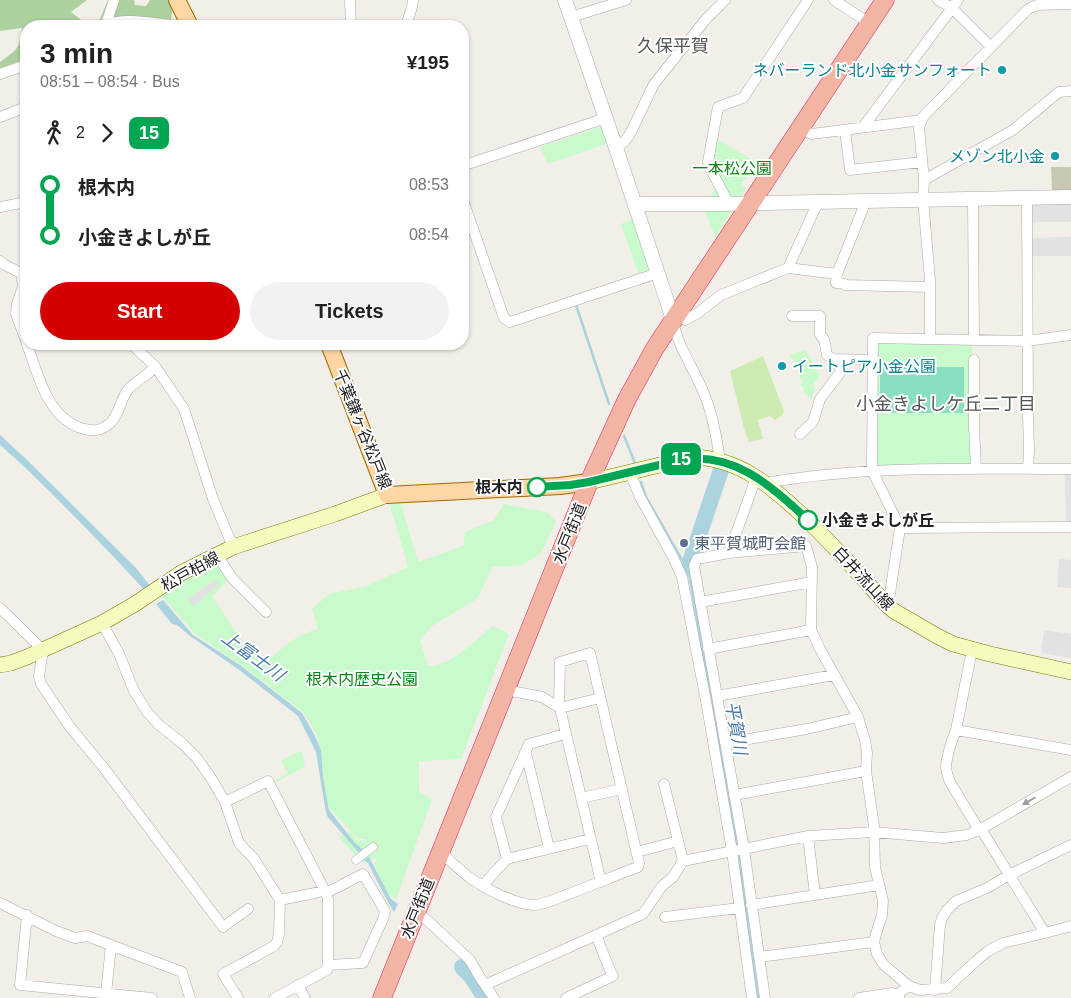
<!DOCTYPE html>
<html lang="en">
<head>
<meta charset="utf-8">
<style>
	:root { --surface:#fff; --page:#f2f2f2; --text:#222; --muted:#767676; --accent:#d40000 }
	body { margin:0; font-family:Helvetica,"Noto Sans JP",sans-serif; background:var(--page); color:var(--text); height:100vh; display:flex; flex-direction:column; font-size:19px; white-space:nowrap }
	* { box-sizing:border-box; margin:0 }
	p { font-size:16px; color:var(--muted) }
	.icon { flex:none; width:28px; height:28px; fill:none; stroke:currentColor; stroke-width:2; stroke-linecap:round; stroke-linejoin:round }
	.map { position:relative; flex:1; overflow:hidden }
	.details { position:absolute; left:20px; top:20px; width:449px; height:330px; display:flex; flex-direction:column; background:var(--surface); border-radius:20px; box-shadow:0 1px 4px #0004 }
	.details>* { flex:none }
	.badge { padding:0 10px; border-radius:8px; font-size:18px; line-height:32px }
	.map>.badge { position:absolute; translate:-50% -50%; box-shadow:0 0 0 2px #fff }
	.legs { display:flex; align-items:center; gap:8px; height:55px; padding:0 20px; font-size:16px }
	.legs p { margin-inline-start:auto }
	.headline { display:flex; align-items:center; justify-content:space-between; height:85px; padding:0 20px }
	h1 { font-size:28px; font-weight:800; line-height:38px }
	.primary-button { display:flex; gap:10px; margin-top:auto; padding:10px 20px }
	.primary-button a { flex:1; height:58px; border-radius:30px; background:var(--accent); color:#fff; font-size:20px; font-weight:800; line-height:58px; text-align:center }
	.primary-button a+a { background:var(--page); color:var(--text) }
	ul { padding:0 20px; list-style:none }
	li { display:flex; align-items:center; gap:18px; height:50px; font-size:19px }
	li i { display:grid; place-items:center; width:8px; height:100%; margin:0 6px; background:currentColor }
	li i::after { content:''; width:12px; height:12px; margin:-6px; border:4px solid; border-radius:50%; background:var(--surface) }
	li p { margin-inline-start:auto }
	li:first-child i { background:linear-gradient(#0000 50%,currentColor 0) }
	li:last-child i { background:linear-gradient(currentColor 50%,#0000 0) }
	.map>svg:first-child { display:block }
	.construction { fill:#c7c7b4 }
	.grass { fill:#cdebb0 }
	.forest { fill:#add19e }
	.park { fill:#c8facc }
	.pitch { fill:#88e0be }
	.parking { fill:#e2e2e2 }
	.water { fill:#aad3df }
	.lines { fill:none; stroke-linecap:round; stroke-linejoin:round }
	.stream { stroke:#aad3df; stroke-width:2.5 }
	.river { stroke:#aad3df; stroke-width:16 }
	.pedestrian-casing { stroke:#a9a9a9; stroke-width:9 }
	.minor-casing { stroke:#a9a9a9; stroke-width:11 }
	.tertiary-casing { stroke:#a9a9a9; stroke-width:15 }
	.secondary-casing { stroke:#707d05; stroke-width:16 }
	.primary-casing { stroke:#a06b00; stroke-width:18 }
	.trunk-casing { stroke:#dc2a67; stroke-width:19 }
	.pedestrian { stroke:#fff; stroke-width:8 }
	.minor { stroke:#fff; stroke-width:10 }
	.tertiary { stroke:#fff; stroke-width:14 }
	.secondary { stroke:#f7fabf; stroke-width:15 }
	.primary { stroke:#fcd6a4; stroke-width:16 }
	.trunk { stroke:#f2b4a3; stroke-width:18 }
	.oneway { fill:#9c9c9c }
	.line-1-casing { stroke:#fff; stroke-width:11 }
	.line-1 { stroke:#00a651; stroke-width:8 }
	.culture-dot { fill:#0f9aa8; stroke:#fff; stroke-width:2 }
	.stop-1-dot { fill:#fff; stroke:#00a651; stroke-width:2.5 }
	.service-dot { fill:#5c6f8a; stroke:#fff; stroke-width:2 }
	.labels { text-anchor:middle; stroke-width:4; stroke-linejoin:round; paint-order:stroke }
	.culture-label { font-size:16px; fill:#0d838f; stroke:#fff; text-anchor:end }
	.park-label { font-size:16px; fill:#0c8416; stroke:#fff }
	.street-label { font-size:16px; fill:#222; stroke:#fff }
	.stop-label { font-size:16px; font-weight:bold; fill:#222; stroke:#fff; text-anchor:end }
	.service-label { font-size:16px; fill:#4e5e75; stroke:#fff; text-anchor:start }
	.neighbourhood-label { font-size:18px; fill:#555; stroke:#fff }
	.water-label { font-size:18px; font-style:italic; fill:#4a7aab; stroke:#fff }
</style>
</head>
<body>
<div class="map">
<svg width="1071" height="998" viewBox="0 0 1071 998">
	<rect width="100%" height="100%" fill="#f2efe9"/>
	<path class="construction" d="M1051 167H1071V190L1052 191Z"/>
	<path class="grass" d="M763 356 784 411 782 415 775 420 770 416 758 420 763 439 749 442 745 432 730 371Z"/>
	<path class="forest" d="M0 0H87L71 12 89 26 99 21 108 0H134L135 5 146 6 150 0H169L173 7 171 19 117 17 108 26H26V59L0 68V62C17 49 20 50 22 28L0 31Z"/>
	<path class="park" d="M603 126 609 143 548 164 540 147Z
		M717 139 761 165 753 178 748 175 741 184 746 188 715 237 705 211 718 180 713 165Z
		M635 218 651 267 647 273 639 275 621 224Z
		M875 343 972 344 974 462 970 466H879L875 462Z
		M805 350 812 360 811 365 820 375 813 385 815 389 811 399 803 392 804 389 800 384 803 382C801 379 799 377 798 374 797 371 796 365 795 362 794 359 791 358 789 355Z
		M392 504H401L418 562 463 546 465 532 494 520 504 504 533 510 535 509 548 513 556 522 541 553 522 565 492 567 477 599 432 626 420 639 428 666C432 666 436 666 440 664 457 659 479 637 493 626L509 634 461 759 419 761V791L432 799 396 900C385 893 380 877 374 864L376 859 365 839H358L330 809 326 798 322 779 319 743 316 734 310 722 303 712 241 665 195 634 160 594 218 562 229 579 212 597C226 613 236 639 254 652 258 655 264 657 268 660 283 647 298 634 318 629L312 609 329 594 367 586 408 567 390 505Z
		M301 751 305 765 304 767 274 783 273 781 288 774 281 760Z
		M351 832 357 841 364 840 375 858 362 863 339 837Z"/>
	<path class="pitch" d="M880 367H964V413H880Z"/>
	<path class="parking" d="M1036 203H1071V222H1032L1031 207Z
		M1071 237V256H1031L1030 238Z
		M1065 473H1071V524H1066Z
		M1059 559 1071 560V588L1057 587Z
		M216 579 220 584 193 606 188 599Z
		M1044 630 1071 634V658L1041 653Z"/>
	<path class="water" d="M0 435 25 458 135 567 152 588 146 592C125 568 102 545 80 522 54 496 28 469 0 445Z
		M163 600 193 635 240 665 302 713 314 734 321 750 323 777 329 810 354 842 364 851 360 854 327 816 325 807 316 752 298 716 238 669 190 636 177 625 172 624 156 604Z
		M369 857 391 899 398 904 394 912 388 902 368 863 364 860Z
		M467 967 489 998H479L461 971Z"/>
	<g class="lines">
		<path class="stream" d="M576 305 609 404
			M624 436 635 463
			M641 482 646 497 685 565 688 568 737 848
			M738 853 758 998"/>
		<path class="river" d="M688 568 721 470
			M462 967 471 976 485 998"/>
		<g class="pedestrian-casing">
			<path id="pedestrian" d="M356 860 373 847"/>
		</g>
		<g class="minor-casing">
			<path id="minor" d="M350 0 351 26
				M834 0 869 23
				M938 0 952 8 991 47
				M571 17 626 0
				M110 24C123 17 161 24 177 26
				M111 26 110 24 107 21 114 0
				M406 26 412 7 413 0
				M0 74 26 65
				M0 117 26 107
				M863 127 958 0
				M799 129 812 134 922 120
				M845 130 850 170 922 162
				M616 148 625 141 630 134 654 84 706 19 725 0
				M462 166 606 118
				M924 180 1013 130 1059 92 1071 91
				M462 197 504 318 510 322 658 273
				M973 198 974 340
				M1027 198 1028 414 1029 451 1028 469
				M729 204 710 168 708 162 718 107 743 98 808 0
				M0 207 26 202
				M0 261 5 265 21 273 23 286 17 304 16 314 26 341
				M788 268 818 202
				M837 274 866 201
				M677 314 685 320 698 313 721 295 788 268 837 274 836 283 845 284V285L930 287
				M792 316H820V335L824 339 827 355 833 359 873 360
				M673 321C678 348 695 370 705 396 713 416 717 439 720 461
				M930 339V280L923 199 924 180 919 128 922 118 1028 9 1037 5 1071 4
				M27 344C38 374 47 419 84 429 94 431 101 431 109 424 119 416 120 401 127 391 135 380 148 377 155 366
				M131 344 155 366 184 409 213 499 233 547
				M974 360V426L976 469
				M800 434 812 423 814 419 820 399 842 370 833 359
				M630 473 640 497 673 557 682 577 706 701 732 851 752 998
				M766 483C866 465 969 469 1071 469
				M900 528 1071 527
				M729 553 756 478
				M217 555 232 578 266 612
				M700 602 812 582
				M888 606 900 528 872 470 873 338 1027 341 1071 335
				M0 608 43 650 39 676 41 684 70 727 104 768 223 927 248 909
				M102 623 119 654 134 691 147 712 158 724 183 744 196 757 211 778 225 802 239 843 254 859 280 900 279 934 277 942 274 946 223 974 238 998
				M708 649 811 630
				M972 650 956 730C952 740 947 756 946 766 946 772 948 777 950 782L979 830
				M506 690 542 697 560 708 600 698
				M717 696 834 675
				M956 730 1071 750
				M565 734 529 744 496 817 507 859 590 839
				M725 743 807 729 858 717
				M526 753 549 848
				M664 784 683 861
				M734 795 866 771
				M581 798 622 789
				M225 802 268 781 326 893 328 899V956L327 970 275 998
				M981 829 1045 933
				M808 836 815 895
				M440 852C450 860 459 870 469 877 483 888 515 904 533 905 544 905 555 899 566 895 590 886 614 876 638 867L639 863 590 653 560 662 559 704 601 882
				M637 852 678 841
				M483 886 492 875 507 859
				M326 893 363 874 385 911 383 919 363 963 328 965
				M280 900 315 893 325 890
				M0 903 56 931 75 938 87 936 182 972 190 998
				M751 905 879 885
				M416 910 470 960 479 976 494 998
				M27 915 20 985 152 998
				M665 917 739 908
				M759 957 874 942
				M298 985 305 998
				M485 985 643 914 662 886 673 877 683 861 808 836 873 832 943 838 967 835 981 829 1071 777
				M935 990 940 925 942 918 947 910 956 901 987 888 1009 875 1071 845
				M106 994 111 945
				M566 998 613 976C606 963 602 949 596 935
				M765 998 744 849 694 566 697 559 729 553 806 546 812 567 811 630 820 649 858 717 865 740 867 753 866 771 874 826 875 867 883 901 882 915 876 934 874 942 877 954 884 965 909 986
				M859 998 892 993 899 995
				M899 998V993L909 986 920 990 947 988 976 961 988 951 1003 943 1045 933 1071 926"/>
		</g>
		<g class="tertiary-casing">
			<path id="tertiary" d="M565 0 616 148 669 307 673 321
				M635 206 642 204H722L764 203 1071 197"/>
		</g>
		<g class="secondary-casing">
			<path id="secondary" d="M589 482 693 457C738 458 770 485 801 514 832 543 860 575 888 606L894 611 937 636 953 644 990 654 1071 672
				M0 665 11 663 27 657 102 623 135 604 181 573 233 547 335 514 387 495"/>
		</g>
		<g class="primary-casing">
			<path id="primary" d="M177 0 190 26
				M329 344 387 495 560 486 589 482"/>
		</g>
		<g class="trunk-casing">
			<path id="trunk" d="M382 998 589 482 627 399 655 348 885 0"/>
		</g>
		<use href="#pedestrian" class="pedestrian"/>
		<use href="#minor" class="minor"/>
		<use href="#tertiary" class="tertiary"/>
		<use href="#secondary" class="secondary"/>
		<use href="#primary" class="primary"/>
		<use href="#trunk" class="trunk"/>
	</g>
	<defs><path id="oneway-solid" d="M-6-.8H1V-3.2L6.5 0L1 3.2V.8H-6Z" transform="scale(1.25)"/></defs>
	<use class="oneway" href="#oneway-solid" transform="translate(1029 801) rotate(150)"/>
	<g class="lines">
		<g class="line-1-casing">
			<path id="line-1" d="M537 487 570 485 589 482 680 460C734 451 771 486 808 520"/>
		</g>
		<use href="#line-1" class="line-1"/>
	</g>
	<g class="culture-dot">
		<circle cx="1002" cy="70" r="5"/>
		<circle cx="1055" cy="156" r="5"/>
		<circle cx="782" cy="366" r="5"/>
	</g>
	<g class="stop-1-dot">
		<circle cx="537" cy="487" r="9"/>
		<circle cx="808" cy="520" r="9"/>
	</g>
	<circle class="service-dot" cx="684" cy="543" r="5"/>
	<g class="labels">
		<g class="culture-label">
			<text x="992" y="76">ネバーランド北小金サンフォート</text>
			<text x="1045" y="162">メゾン北小金</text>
			<text x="792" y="372" text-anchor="start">イートピア小金公園</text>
		</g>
		<g class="park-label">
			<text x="732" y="174">一本松公園</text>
			<text x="362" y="685">根木内歴史公園</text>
		</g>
		<g class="street-label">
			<text transform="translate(363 429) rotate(68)" y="6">千葉鎌ヶ谷松戸線</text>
			<text transform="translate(569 533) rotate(-68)" y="6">水戸街道</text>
			<text transform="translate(190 571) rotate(-29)" y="6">松戸柏線</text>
			<text transform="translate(864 578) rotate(47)" y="6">白井流山線</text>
			<text transform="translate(417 908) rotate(-68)" y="6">水戸街道</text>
		</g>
		<g class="stop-label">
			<text x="523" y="493">根木内</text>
			<text x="822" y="526" text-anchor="start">小金きよしが丘</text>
		</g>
		<g class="service-label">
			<text x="694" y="549">東平賀城町会館</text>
		</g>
		<g class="neighbourhood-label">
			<text x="673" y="52">久保平賀</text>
			<text x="946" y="410">小金きよしケ丘二丁目</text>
		</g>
		<g class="water-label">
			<text transform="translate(253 656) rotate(36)" y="6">上富士川</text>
			<text transform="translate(736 728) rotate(80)" y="6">平賀川</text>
		</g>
	</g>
</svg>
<b class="badge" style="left:681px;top:459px;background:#00a651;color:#fff">15</b>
<section class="details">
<div class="headline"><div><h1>3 min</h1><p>08:51 – 08:54 · Bus</p></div><b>¥195</b></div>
<div class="legs"><svg class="icon" aria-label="walk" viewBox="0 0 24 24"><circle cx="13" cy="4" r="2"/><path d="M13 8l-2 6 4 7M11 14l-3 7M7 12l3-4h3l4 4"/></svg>2<svg class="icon" aria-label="forward" viewBox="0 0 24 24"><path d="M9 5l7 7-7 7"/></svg><b class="badge" style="background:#00a651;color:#fff">15</b></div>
<ul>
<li><i style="color:#00a651"></i><b>根木内</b><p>08:53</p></li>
<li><i style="color:#00a651"></i><b>小金きよしが丘</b><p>08:54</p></li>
</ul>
<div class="primary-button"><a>Start</a><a>Tickets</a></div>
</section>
</div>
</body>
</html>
